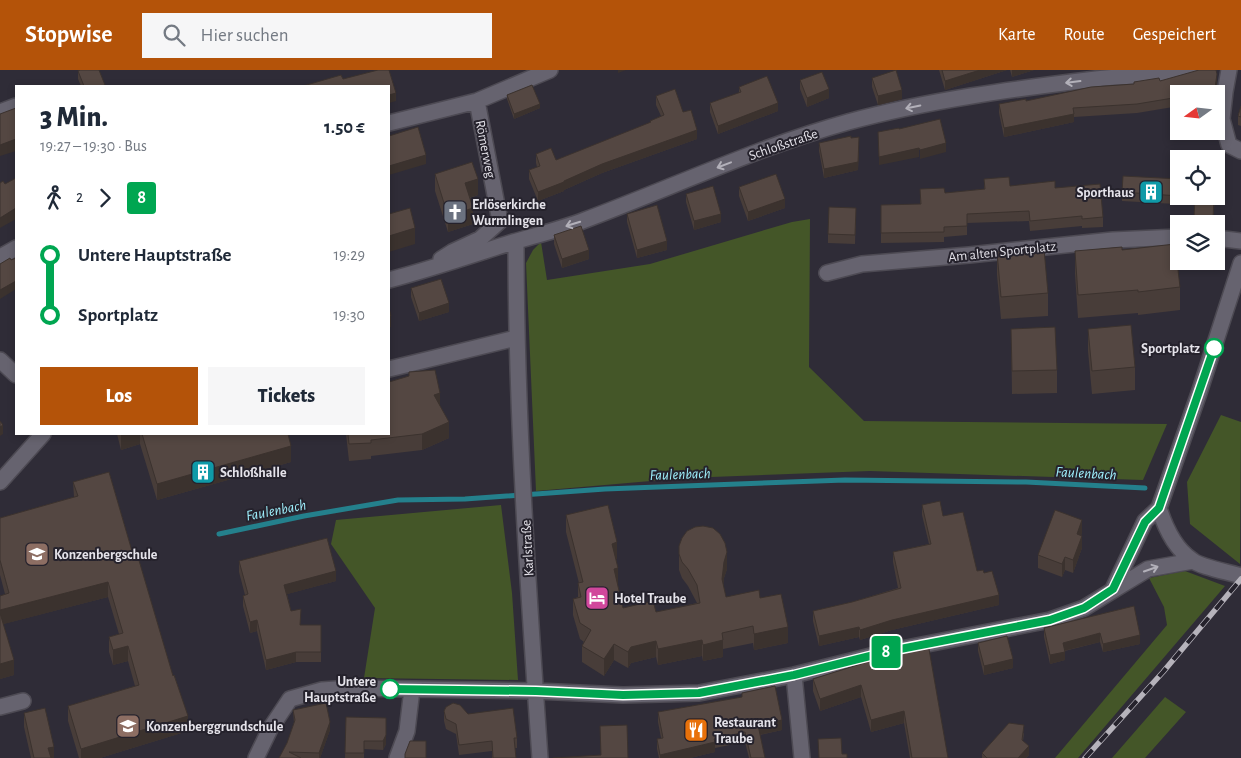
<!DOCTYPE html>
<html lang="de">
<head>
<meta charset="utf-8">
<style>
	:root { --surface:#fff; --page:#f6f6f7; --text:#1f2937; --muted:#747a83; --accent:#b45309 }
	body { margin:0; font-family:"Alegreya Sans",sans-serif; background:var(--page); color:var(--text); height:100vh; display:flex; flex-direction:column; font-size:19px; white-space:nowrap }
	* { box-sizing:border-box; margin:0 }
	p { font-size:16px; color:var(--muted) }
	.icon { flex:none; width:28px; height:28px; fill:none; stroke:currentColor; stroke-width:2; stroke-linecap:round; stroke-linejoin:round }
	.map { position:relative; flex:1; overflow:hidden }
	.sheet { position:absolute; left:15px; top:15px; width:375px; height:350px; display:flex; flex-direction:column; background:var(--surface); border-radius:0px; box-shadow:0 2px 8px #0003 }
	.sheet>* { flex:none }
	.badge { padding:0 10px; border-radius:4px; font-size:18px; line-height:32px }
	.needle { width:32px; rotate:255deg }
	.controls { position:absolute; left:1170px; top:15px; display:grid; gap:10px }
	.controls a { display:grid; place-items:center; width:55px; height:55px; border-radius:0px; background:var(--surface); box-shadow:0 2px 8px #0003; font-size:25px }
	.map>.badge { position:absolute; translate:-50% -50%; box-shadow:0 0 0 2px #fff }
	.legs { display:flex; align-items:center; gap:8px; height:55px; padding:0 25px; font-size:16px }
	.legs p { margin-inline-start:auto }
	.summary { display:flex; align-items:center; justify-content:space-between; height:85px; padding:0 25px }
	h1 { font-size:28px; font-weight:800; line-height:38px }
	.button { display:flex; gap:10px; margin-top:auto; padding:10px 25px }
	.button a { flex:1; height:58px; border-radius:0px; background:var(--accent); color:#fff; font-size:20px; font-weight:800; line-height:58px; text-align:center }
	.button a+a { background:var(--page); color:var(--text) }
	ul { padding:0 25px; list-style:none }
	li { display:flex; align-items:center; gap:18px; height:60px; font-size:19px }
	li i { display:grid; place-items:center; width:8px; height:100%; margin:0 6px; background:currentColor }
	li i::after { content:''; width:12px; height:12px; margin:-6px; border:4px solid; border-radius:50%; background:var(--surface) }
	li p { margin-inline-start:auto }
	li:first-child i { background:linear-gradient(#0000 50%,currentColor 0) }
	li:last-child i { background:linear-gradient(currentColor 50%,#0000 0) }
	header { display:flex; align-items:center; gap:30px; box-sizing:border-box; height:70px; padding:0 25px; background:var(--accent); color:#fff }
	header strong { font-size:24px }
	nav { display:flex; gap:28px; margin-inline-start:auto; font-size:18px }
	.search { width:350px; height:45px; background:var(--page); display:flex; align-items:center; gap:12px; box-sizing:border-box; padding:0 18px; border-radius:0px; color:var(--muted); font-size:19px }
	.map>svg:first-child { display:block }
	.green { fill:#445628 }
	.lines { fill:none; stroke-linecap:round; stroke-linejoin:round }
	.stream { stroke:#24808c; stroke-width:5 }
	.minor-casing { stroke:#4d4a53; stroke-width:18 }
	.minor { stroke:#66636f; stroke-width:15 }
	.rail-casing { stroke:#b6b3bb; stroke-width:5.5 }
	.rail { stroke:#25222c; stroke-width:4; stroke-dasharray:11; stroke-linecap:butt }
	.wall { fill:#483d39 }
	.shaded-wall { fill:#3b322e }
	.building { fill:#544742; stroke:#3b322e }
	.oneway { stroke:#b2b0b9 }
	.line-1-casing { stroke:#fff; stroke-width:11 }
	.line-1 { stroke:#00a651; stroke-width:8 }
	.stop-1-dot { fill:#fff; stroke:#00a651; stroke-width:2.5 }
	.labels { text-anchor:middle; stroke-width:4; stroke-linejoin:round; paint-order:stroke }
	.street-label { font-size:14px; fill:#e5e3ea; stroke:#25222c }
	.poi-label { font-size:14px; font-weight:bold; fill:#e5e3ea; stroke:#25222c; text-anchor:start }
	.stop-label { font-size:14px; font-weight:bold; fill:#e5e3ea; stroke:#25222c; text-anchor:end }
	.water-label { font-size:15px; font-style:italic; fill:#9ff0fd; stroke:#25222c }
</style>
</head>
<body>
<header>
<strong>Stopwise</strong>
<div class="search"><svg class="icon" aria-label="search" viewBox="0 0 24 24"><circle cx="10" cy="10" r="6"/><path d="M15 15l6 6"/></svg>Hier suchen</div>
<nav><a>Karte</a><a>Route</a><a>Gespeichert</a></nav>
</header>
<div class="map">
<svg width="1241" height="688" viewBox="0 0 1241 688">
	<rect width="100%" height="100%" fill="#2f2c37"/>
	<path class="green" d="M810 149 809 297 864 351 1167 354 1143 410 870 401 685 408 536 421 526 193 533 180 541 172 547 210 650 194 792 152Z
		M1221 345 1241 352 1240 494 1190 454 1187 412Z
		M501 435 512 523 518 610 364 608 375 538 331 474 336 450Z
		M1185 501 1225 516 1078 688H1055L1167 555 1164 537 1149 508Z
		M1165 627 1186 642 1145 688H1112Z"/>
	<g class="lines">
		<path class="stream" d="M219 464 304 446 398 430 465 429 605 419 845 410 1026 412 1145 418"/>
		<g class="minor-casing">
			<path id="minor" d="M1229 0 1225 22 1222 49 1229 75 1241 81
				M0 42 16 36
				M389 53 477 31 550 0
				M1216 168 1241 171
				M516 172C516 344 528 516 540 688
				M0 187 16 178
				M441 189 452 182 480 169 500 151 477 31
				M827 203 862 194 969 185 1113 170 1179 167
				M389 210C431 199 472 185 513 172 537 165 562 159 585 150 673 117 758 77 848 52 929 30 1013 19 1096 9 1127 5 1161 7 1191 0
				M0 290 16 305
				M389 299 516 268
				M0 412 43 364
				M1159 438C1165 457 1174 478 1192 490 1200 497 1229 502 1241 506
				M1113 519 1145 451 1159 438 1199 323 1241 193
				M794 605 802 688
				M0 637 23 631
				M256 688 270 659 290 629 322 620 351 618 536 621 623 625 699 623 794 605 891 581 1050 550 1084 538 1148 499 1193 491
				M397 688 407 661 412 619"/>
		</g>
		<use href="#minor" class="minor"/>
		<g class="rail-casing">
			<path id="rail" d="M1085 688 1163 602 1241 509"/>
		</g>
		<use href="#rail" class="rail"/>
	</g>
	<path class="wall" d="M939 0H1007L945 20Z
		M1010 0H1034L1012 7Z
		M78 1 105 16H81L78 9Z
		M872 8 902 29 878 35 872 17Z
		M800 10 829 28 807 37 800 19Z
		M1160 11 1217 13 1215 24H1179V36L1137 43 1074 47V52L1004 67 999 43V34L1026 31Z
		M739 17 778 41 718 64 710 42V33L739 23Z
		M507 25 540 38 514 49 507 29Z
		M656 26 683 42 697 69 602 103 564 120V121L538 131 529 109V100L537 97 536 93V84L556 90 650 53V51L661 46 656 35Z
		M1241 36V56L1238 55V46Z
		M851 68 859 75 858 100 824 108 819 81V73Z
		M435 104 478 125 470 128 473 154 448 162 435 121Z
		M984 109 1010 116 1055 118 1103 147V157L1082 158V156L1030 161 1029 151 967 153V165L944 167V172L881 173V135L920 134V119L945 123 984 119Z
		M1179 109V126H1215L1213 154H1194V135L1122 131V122Z
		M739 117 785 138 748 151 739 126Z
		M686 124 721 152 694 160 686 132Z
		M856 138 855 174 828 173V164Z
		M627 144 667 180 637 188 627 152Z
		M554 165 589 189 562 198 554 174Z
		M1122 180 1180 217V240L1138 245V243L1078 248 1075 204V181Z
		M997 182 1048 223V246L1001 249 997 205Z
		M411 218 449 242 419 251 411 227Z
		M1011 259 1057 300V323L1012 324Z
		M1088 259 1135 297V320L1092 324 1088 281Z
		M440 336 449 368 422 380 371 386V389L349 391 346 364H389Z
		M117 364H288L291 392 157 430 140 374 121 380Z
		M109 402 134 488 138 487 173 606 174 605 188 646V661L100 688H79L68 651V636L135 616 128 591 113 595 109 582V567L119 564 108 527 3 554 14 590V605L0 609V526L5 524 0 505V448L74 427 73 412Z
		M922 435 943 446 999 535 892 560 860 570 859 567 819 576 813 551V541L852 532 898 518 893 492V482L929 474 922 445Z
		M566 445 617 489H616L618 514H617L623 538 656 542 697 533 688 516 682 508 679 500V476L727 499 724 508 723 515 726 527 760 528 788 573 754 580 753 573 723 579V587L703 591 702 586 658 595 656 587 631 593 628 598 614 590 604 606 582 592V576L584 572 580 569 573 545V529L578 527V513H579L566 462Z
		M1082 463 1081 465 1082 478 1073 503 1065 500 1062 507 1038 498V485Z
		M239 491 336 511 287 524 291 541 300 555H321V592H296L266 600 257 561 250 563 243 536V526L245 525 239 502Z
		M1134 536 1140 574 1103 582 1100 572 1065 581V590L1050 594 1044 567V558Z
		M978 573 1013 598 984 605 978 581Z
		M886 586 948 688H910L904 653 871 662 861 627 820 641 813 621V609Z
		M742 623 782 660 760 665 765 688H749L745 672 715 678V682L690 688H659L657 679V669L661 668 658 652V642L742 627Z
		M293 640 330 660 320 688H279L287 673 294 653Z
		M444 641 468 644 517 668V678H515L516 688H492V681L459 685 456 664 446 659 444 651Z
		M24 643 54 688H31L24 657Z
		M346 647 386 648V674L383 680 364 679V688H345Z
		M1024 663 1023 671 1029 685 1026 688H982V683Z"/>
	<path class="shaded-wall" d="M618 0H626L618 3Z
		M980 0H1007L945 20V11Z
		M1012 0H1034L1012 7Z
		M1217 4V13L1215 24H1195Z
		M829 19V28L807 37V28Z
		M902 20V29L878 35V26Z
		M396 23V31L389 33V25Z
		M778 33V41L718 64V56Z
		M540 34V38L514 49V44Z
		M1074 44V52L1004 67V58Z
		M697 60V69L602 103 564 120V121L538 131V122L602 94Z
		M16 69V81L0 86V75Z
		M946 73V82L920 89V80Z
		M859 75 858 100 824 108V99Z
		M919 78V87L879 95V87Z
		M426 85V94L389 105V96Z
		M478 109V125L465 129V113Z
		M785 129V138L748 151V142Z
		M16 138V149L0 158V148Z
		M473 138V154L448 162V146Z
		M721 144V152L694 160V151Z
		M415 158V174L389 182V166Z
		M667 171V180L637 188V180Z
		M589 180V189L562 198V189Z
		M16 211V219L0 229V220Z
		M449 233V242L419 251V243Z
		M391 246V257L389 258V247Z
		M440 323V340L434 325Z
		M449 352V368L422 380V364Z
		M3 355V364L0 366V357Z
		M121 364H140V374L121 380Z
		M291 376V392L157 430V414Z
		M1082 450V463L1077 476V464Z
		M1082 466V478L1073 503V490Z
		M617 472V489L612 490V474Z
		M727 482V499L724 508 722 526V509L724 492Z
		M1065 487V500L1062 507V494Z
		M618 498V514L614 515V499Z
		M336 501V511L284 525V515Z
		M108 512V527L0 555V540Z
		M999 525V535L892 560 860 570V560L892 550Z
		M257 550V561L250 563V552Z
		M788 557V573L754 580V564Z
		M859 557V567L819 576V566Z
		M1100 563V572L1063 581V573Z
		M1140 565V574L1103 582V574Z
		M702 570V586L658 595V579Z
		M723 570V587L703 591V575Z
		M656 571V587L631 593 628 598V582L631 577Z
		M614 574V590L604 606V589Z
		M128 576V591L113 595V580Z
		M296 582V592L266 600V590Z
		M1065 582V590L1050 594V585Z
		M1013 589V598L984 605V596Z
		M14 590V605L0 609V594Z
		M861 615V627L820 641V629Z
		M904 641V653L871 662V650Z
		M188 646V661L100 688H81V679Z
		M782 650V660L758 665V655Z
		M330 652V660L320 688H319V683Z
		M386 656V674L383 680V671Z
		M715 672V682L690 688H660V685Z
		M1029 676V685L1026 688H1018Z
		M54 677V688H48V678Z"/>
	<path class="building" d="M80 0H99L105 15 101 16H84L78 1Z
		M378 0H389L396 23 389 25V16H303L341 5 343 9Z
		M896 0 902 20 878 26 872 8Z
		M942 0H980L945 11Z
		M1199 0H1216L1217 4 1215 18 1195 24H1179V27L1137 34 1073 38 1074 44 1004 58 999 34 1026 29V31L1091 17 1134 14V12L1159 8 1160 11Z
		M822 2 829 19 807 28 800 10Z
		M767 6 778 33 718 56 710 33 741 22 739 17Z
		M532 15 540 34 514 44 507 25Z
		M675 19 683 42 691 40 697 60 602 94 564 111V112L538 122 529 100 540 96 536 84 551 78 556 90 651 52 650 51 664 45 656 26Z
		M1241 36V47L1238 46Z
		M16 38V69L0 75V44Z
		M940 49 946 73 920 80 919 78 879 87 878 62 899 58V59Z
		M418 57 426 85 389 96V66Z
		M851 66V68L859 67 858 92 824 99 819 73Z
		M472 92 478 109 465 113 473 138 448 146 435 104Z
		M776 104 785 129 748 142 739 117Z
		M1123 106 1179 109V126L1122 122Z
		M1009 107 1010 116 1055 111V118L1100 114 1103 147 1082 149V146L1030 151 1029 141 967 144V156L944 157V162L881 163V135L921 134 920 119 944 118 945 123 985 119 984 109Z
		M16 108V138L0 148V113L3 111 5 114Z
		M713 116 721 144 694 151 686 124Z
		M1190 126H1214L1213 150 1194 148 1195 127Z
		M657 135 667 171 637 180 627 144Z
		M829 137 856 138 855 165 828 164Z
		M410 138 415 158 389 166V144Z
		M581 156 589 180 562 189 554 165Z
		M1175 174 1180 217 1138 222V220L1078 225 1075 181 1122 177V180Z
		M1044 179 1048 223 1001 227 997 182Z
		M10 188 11 190 16 188V211L0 220V194Z
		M441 209 449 233 419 243 411 218Z
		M389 238 391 246 389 247Z
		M1131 255 1135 297 1092 301 1088 259Z
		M1055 257 1057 300 1012 301 1011 259Z
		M435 300 440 323 434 325 449 352 422 364 371 370V373L349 374 348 364H389V312L409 306V302Z
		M0 351 3 355 0 357Z
		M142 364H288L291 376 157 414Z
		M109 402 134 488 138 487 173 606 174 605 188 646 81 679 68 636 139 615 128 576 113 580 109 567 123 563 108 512 0 540V526L9 523 0 490V448L78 426 73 412Z
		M940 431 943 446 963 442 977 501 983 500 984 503 992 501 999 525 892 550 860 560 859 557 819 566 813 541 852 532 901 518 893 482 931 474 922 435Z
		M608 435 617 472 612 474 618 498 614 499 623 538 653 531 656 542 700 533 697 515 688 499 682 492 679 484V476L682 468 687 461 695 457 703 456 713 458 720 464 725 473 727 482 724 492 722 509 726 527 759 520 760 528 781 524 788 557 754 564 753 556 722 563 723 570 703 575 702 570 658 579 656 571 631 577 628 582 614 574 604 589 582 576 591 560 580 553 573 529 581 527 578 513 583 512 566 445Z
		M1055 440 1082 450 1077 464 1082 466 1073 490 1065 487 1062 494 1038 485Z
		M327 468 336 501 284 515 291 541 301 539 300 555H321V582H296L266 590 257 550 250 552 243 526 248 524 239 491Z
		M1134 536 1140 565 1103 574 1100 563 1063 573 1065 582 1050 585 1044 558Z
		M0 543 14 590 0 594Z
		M1007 566 1013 589 984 596 978 573Z
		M929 579 948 688H912L904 641 871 650 861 615 820 629 813 609 886 586Z
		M775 616 782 650 758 655 765 688H751L745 662 714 669 715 672 660 685 657 669 663 668 658 642 742 627V623Z
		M326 633 330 652 319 683 289 682 301 688H279L287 673 295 650 293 640Z
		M453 633 460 635 468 644 513 638 517 668H514L516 688H493L492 671 459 675 456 654 446 649 444 641 446 637Z
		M45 638 54 677 48 678 51 688H34L24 643Z
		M346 647 386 648V665L383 671H364V683H345Z
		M1009 653 1024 655 1022 670 1029 676 1018 688H987L982 683Z
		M627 655 628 688H553L601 685 600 656Z
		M841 668 842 684H847V688H819L818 669Z
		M410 671H426V688H405V684Z"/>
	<defs><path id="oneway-shaft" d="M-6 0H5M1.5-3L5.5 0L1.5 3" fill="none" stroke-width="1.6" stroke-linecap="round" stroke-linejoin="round" transform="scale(1.25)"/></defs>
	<g class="oneway">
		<use href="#oneway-shaft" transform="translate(1073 12) rotate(173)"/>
		<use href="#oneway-shaft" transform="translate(913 37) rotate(168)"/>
		<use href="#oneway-shaft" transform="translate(724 95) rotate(159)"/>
		<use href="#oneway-shaft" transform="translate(573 154) rotate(163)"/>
		<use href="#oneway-shaft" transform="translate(1151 499) rotate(-19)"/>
	</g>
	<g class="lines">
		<g class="line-1-casing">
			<path id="line-1" d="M390 619 536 621 623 625 699 623 794 605 890 581 1050 550 1084 538 1113 519 1145 452 1159 438 1214 278"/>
		</g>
		<use href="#line-1" class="line-1"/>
	</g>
	<defs>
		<g id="building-square" transform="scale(1.25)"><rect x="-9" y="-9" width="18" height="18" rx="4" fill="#0f9aa8" stroke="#25222c"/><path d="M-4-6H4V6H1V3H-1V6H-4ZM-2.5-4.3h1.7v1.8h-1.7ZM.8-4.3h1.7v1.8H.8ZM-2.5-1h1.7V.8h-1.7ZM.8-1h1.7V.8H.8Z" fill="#fff"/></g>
		<g id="church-square" transform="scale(1.25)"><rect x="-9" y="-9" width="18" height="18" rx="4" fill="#6b7280" stroke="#25222c"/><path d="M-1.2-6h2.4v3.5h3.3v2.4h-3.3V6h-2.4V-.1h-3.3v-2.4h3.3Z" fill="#fff"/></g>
		<g id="school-square" transform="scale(1.25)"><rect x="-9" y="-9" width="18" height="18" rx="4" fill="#8d6e63" stroke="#25222c"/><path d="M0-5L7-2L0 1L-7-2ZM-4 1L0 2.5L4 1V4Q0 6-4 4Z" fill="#fff"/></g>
		<g id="hotel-square" transform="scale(1.25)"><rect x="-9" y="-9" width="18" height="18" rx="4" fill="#d1479c" stroke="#25222c"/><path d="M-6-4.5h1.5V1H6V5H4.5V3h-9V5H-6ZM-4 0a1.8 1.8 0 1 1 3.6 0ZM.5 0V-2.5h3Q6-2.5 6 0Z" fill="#fff"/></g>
		<g id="restaurant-square" transform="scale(1.25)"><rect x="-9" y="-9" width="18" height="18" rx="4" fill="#e8710a" stroke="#25222c"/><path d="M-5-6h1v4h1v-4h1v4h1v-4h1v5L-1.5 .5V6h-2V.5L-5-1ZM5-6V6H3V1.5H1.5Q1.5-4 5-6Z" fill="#fff"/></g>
	</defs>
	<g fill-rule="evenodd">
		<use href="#building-square" x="1151" y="122"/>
		<use href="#church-square" x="455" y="142"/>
		<use href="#building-square" x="203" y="402"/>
		<use href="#school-square" x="37" y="484"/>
		<use href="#hotel-square" x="597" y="528"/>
		<use href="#school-square" x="128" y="656"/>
		<use href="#restaurant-square" x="696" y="660"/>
	</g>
	<g class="stop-1-dot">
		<circle cx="1214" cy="278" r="9"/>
		<circle cx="390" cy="619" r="9"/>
	</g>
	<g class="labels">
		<g class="street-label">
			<text transform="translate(783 74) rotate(-19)" y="5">Schloßstraße</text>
			<text transform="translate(486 79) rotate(79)" y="5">Römerweg</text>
			<text transform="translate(1002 181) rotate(-6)" y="5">Am alten Sportplatz</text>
			<text transform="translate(527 478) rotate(-93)" y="5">Karlstraße</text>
		</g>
		<g class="poi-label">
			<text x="1134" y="127" text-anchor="end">Sporthaus</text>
			<text x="472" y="139">Erlöserkirche<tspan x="472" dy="16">Wurmlingen</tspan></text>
			<text x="220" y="407">Schloßhalle</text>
			<text x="54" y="489">Konzenbergschule</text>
			<text x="614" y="533">Hotel Traube</text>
			<text x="714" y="657">Restaurant<tspan x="714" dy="16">Traube</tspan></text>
			<text x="146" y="661">Konzenberggrundschule</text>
		</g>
		<g class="stop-label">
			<text x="1200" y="283">Sportplatz</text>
			<text x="376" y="616">Untere<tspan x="376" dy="16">Hauptstraße</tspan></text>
		</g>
		<g class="water-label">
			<text transform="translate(1086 403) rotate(3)" y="5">Faulenbach</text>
			<text transform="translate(680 404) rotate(-2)" y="5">Faulenbach</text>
			<text transform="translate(276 440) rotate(-11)" y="5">Faulenbach</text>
		</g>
	</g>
</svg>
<div class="controls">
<a><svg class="needle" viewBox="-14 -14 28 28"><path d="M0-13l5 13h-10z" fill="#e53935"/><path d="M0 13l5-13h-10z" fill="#747a83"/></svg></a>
<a><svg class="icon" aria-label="locate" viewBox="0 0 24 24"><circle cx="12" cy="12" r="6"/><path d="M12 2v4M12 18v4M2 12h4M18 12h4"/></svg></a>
<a><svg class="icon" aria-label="layers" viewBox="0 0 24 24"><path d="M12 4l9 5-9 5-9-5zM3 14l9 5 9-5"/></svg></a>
</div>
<b class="badge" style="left:886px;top:582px;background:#00a651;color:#fff">8</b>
<section class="sheet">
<div class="summary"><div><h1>3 Min.</h1><p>19:27 – 19:30 · Bus</p></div><b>1.50 €</b></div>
<div class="legs"><svg class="icon" aria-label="walk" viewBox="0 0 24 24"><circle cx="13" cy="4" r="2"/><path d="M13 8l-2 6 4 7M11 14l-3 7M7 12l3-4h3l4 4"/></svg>2<svg class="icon" aria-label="forward" viewBox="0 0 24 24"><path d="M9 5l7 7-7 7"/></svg><b class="badge" style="background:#00a651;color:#fff">8</b></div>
<ul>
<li><i style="color:#00a651"></i><b>Untere Hauptstraße</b><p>19:29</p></li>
<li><i style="color:#00a651"></i><b>Sportplatz</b><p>19:30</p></li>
</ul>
<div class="button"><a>Los</a><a>Tickets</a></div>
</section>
</div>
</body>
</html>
